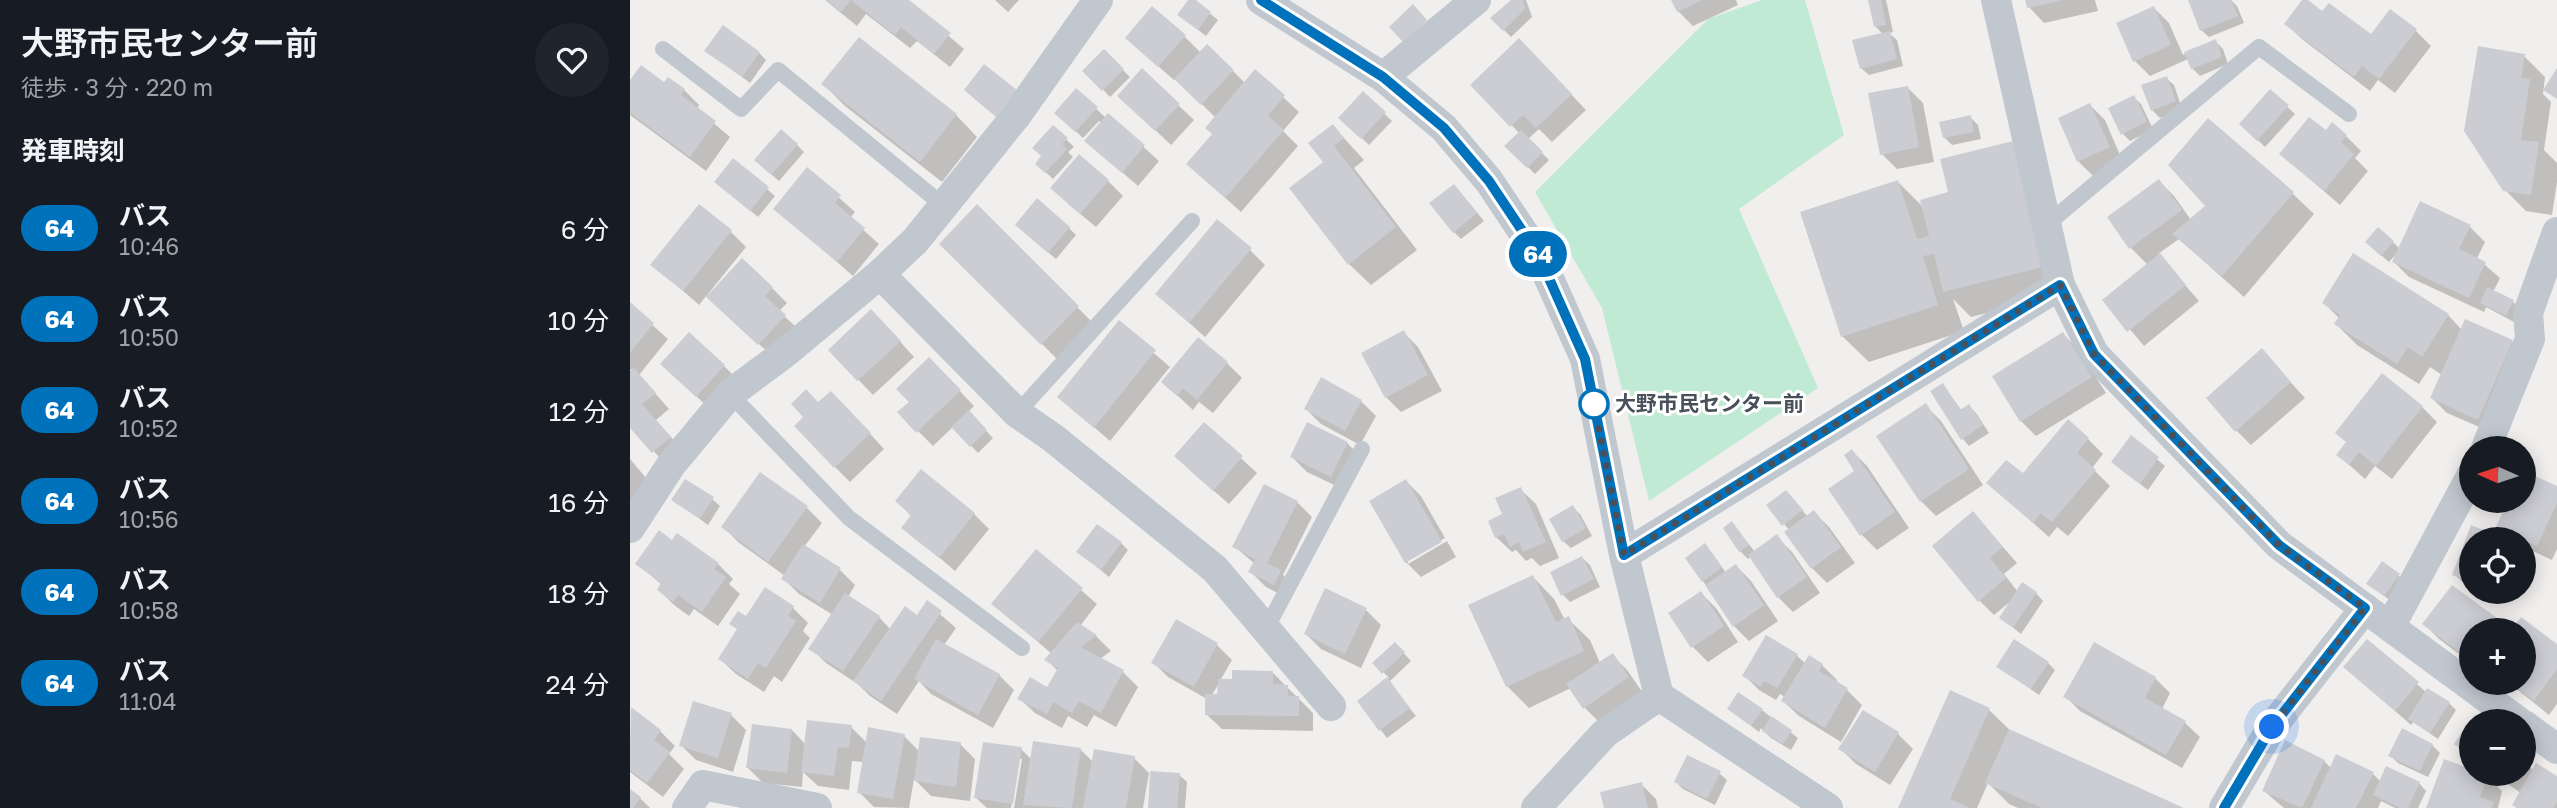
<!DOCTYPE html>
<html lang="ja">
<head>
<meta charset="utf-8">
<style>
	:root { --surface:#171b24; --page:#20242c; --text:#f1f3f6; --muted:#9ea1a6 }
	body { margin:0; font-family:"Golos Text","Noto Sans JP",sans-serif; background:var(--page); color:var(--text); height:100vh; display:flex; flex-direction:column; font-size:26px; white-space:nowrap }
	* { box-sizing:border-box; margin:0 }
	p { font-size:23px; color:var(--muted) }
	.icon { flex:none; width:38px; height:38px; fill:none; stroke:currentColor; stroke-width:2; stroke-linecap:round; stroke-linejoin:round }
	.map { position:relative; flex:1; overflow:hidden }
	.side { display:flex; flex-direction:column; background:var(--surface); width:630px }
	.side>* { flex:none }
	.badge { padding:0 14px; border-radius:23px; font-size:24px; line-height:46px }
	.needle { width:46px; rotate:273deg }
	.tools { position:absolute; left:1829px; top:436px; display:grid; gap:14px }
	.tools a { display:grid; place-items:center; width:77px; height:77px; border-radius:50%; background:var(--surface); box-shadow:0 4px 18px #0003; font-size:35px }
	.you { position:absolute; width:35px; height:35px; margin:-18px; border:5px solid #fff; border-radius:50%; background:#1a73e8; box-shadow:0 0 0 10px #1a73e833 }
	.map>.badge { position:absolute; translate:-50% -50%; box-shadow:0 0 0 4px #fff }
	h2 { padding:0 21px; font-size:26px; line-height:63px }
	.round { display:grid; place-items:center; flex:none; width:74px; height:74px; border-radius:37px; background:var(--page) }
	.headline { display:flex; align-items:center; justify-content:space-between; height:119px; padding:0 21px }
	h1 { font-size:33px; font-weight:600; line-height:52px }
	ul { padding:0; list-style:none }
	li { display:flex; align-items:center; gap:21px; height:91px; padding:0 21px }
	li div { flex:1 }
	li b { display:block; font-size:26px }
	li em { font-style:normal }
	li .badge { min-width:77px; font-weight:700; text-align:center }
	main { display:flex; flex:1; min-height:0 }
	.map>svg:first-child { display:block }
	.green { fill:#c1ead5 }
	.shadow { fill:#0003; fill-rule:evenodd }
	.building { fill:#cccdd3 }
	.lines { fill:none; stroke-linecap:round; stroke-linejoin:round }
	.lane { stroke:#c0c7cf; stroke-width:16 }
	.street { stroke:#c0c7cf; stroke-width:30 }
	.line-casing { stroke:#fff; stroke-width:16 }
	.line { stroke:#0072bc; stroke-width:10 }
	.walk { stroke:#48505a; stroke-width:7; stroke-dasharray:0 12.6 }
	.stop-dot { fill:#fff; stroke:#0072bc; stroke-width:3.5 }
	.labels { text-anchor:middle; stroke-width:6; stroke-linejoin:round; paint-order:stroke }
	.stop-label { font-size:21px; font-weight:bold; fill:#48505a; stroke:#fff; text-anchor:start }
</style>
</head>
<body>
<main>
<section class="side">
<div class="headline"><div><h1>大野市民センター前</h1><p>徒歩 · 3 分 · 220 m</p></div><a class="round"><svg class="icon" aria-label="heart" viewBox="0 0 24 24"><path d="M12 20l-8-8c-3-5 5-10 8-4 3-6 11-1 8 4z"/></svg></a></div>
<h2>発車時刻</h2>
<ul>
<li><span class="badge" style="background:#0072bc;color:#fff">64</span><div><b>バス</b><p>10:46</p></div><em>6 分</em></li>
<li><span class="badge" style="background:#0072bc;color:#fff">64</span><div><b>バス</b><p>10:50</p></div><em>10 分</em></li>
<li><span class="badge" style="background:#0072bc;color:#fff">64</span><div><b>バス</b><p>10:52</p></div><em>12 分</em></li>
<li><span class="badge" style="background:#0072bc;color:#fff">64</span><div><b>バス</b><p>10:56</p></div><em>16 分</em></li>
<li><span class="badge" style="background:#0072bc;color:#fff">64</span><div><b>バス</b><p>10:58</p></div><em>18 分</em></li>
<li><span class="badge" style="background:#0072bc;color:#fff">64</span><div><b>バス</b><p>11:04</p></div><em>24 分</em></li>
</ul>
</section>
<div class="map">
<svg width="1927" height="808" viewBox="0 0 1927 808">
	<rect width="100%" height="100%" fill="#f1efee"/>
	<path class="green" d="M1132 0H1175L1214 135 1109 209 1188 388 1019 501 972 308 905 192 1078 19Z"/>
	<path class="shadow" d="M195 0H276L334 49 320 67 287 41 280 48 236 14 227 26Z
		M365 0H389L378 12Z
		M560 0H563L588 20 576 36 549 15Z
		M883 0H896L902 17 881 37 862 18Z
		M1043 0H1106L1108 5 1063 26 1048 11Z
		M1240 0H1256L1263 32 1259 33 1267 40 1273 66 1239 75 1231 68 1253 34 1246 27Z
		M1397 0H1465L1468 11 1414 23 1399 7Z
		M1560 0H1601L1607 6 1614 23 1579 37 1571 30Z
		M1674 0 1693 14 1741 37 1786 31 1801 46 1765 93 1748 80 1740 91 1672 39 1656 24Z
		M1524 8 1539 23 1553 55 1585 41 1593 49 1598 64 1570 76 1562 68 1558 59 1520 76 1505 61Z
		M554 36 571 53 603 71 616 84 626 72 669 112 653 131 668 146 611 212 574 179 586 118 546 79 544 80 513 53Z
		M77 51 129 53 136 60 120 83Z
		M474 52 500 77 480 97 455 71Z
		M904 55 956 110 922 142 909 129 898 139 919 160 905 174 877 146 890 134 843 85Z
		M1894 56 1915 77 1913 94 1921 102 1914 150 1927 163V182L1922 215 1896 211 1874 189Z
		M512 71 564 120 541 145 504 110Z
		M1536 78 1544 85 1552 109 1530 118 1522 110Z
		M39 79 54 90 69 105 67 109 100 137 76 171 0 115V83L35 85Z
		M193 84 326 115 347 137 312 182 215 106Z
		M1278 88 1293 103 1304 162 1267 169 1252 154Z
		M446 90 476 118 478 115 529 161 508 186 472 155V123L469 121 453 138 426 113Z
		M1640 91 1665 114 1635 147 1611 124Z
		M733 94 762 121 739 145 711 118Z
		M1503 97 1511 104 1523 129 1500 141 1493 134Z
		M1460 105 1475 120 1493 162 1463 176 1448 161Z
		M1340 117 1348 125 1351 139 1322 145 1314 137Z
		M703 126 734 160 724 168 787 250 741 285 719 264 695 162Z
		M423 127 444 147 438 152 443 157 423 179 407 164 413 157Z
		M1716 136 1731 151 1725 158 1738 171 1710 205 1667 168Z
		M167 145 174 152 149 181 134 168Z
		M103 160 145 196 128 217 94 189Z
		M1312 160 1438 293 1341 317 1323 299 1334 331 1239 362 1212 336 1268 182 1295 209 1321 194Z
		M177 169 225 212 220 218 249 244 223 276 145 208Z
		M478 181 493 196 466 227 437 203Z
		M1529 181 1544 196 1561 220 1662 193 1684 214 1614 297 1549 239 1528 254 1569 301 1514 346 1475 300 1518 265 1501 248Z
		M831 193 854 221 831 239 824 232Z
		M347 207 469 329 433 365 311 243Z
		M1840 227 1855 242 1847 258 1870 278 1863 292 1883 302 1891 309 1884 322 1856 307 1854 312 1779 277 1764 262 1768 252 1759 262 1745 250 1763 242 1770 249Z
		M439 228 446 235 426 259 394 232Z
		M101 232 116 247 78 294 80 296 142 288 157 303 149 311 170 331 145 359 77 295 69 305 23 264Z
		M620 250 635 265 575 337 527 294Z
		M1694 303 1818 315 1832 330 1836 321 1882 342 1898 357 1863 433 1817 413 1802 398 1812 375 1800 367 1789 384 1727 345 1706 324 1709 318Z
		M0 305 38 339 9 375 39 409 26 420 55 453 38 467 0 425V374L3 371 0 369Z
		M489 323 540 367 480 441 429 397Z
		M256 326 284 357 243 395 200 350Z
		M773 332 788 347 812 391 771 412 756 397 733 354Z
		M1433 334 1448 349 1476 393 1406 436 1391 421Z
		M1632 351 1675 398 1621 445 1606 430Z
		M299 359 344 406 338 412 363 438 348 453 323 427 303 446 270 413 281 402Z
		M597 363 612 378 583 413 569 402 563 410 533 382Z
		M94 366 109 381 82 411 48 379Z
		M1313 385 1332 411 1339 406 1346 413 1359 433 1339 446 1332 438Z
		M731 401 746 416 730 445 691 424 676 409Z
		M189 404 216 408 254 449 220 482 205 467 176 417Z
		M1296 406 1311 421 1353 485 1306 516 1291 501Z
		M1792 407 1807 422 1762 479 1745 466 1735 479 1708 455Z
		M574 424 627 473 599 504 561 471Z
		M1501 438 1535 466 1518 490 1490 469Z
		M1458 439 1473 454 1462 468 1480 486 1438 536 1427 527 1419 537 1358 483 1393 476Z
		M717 443 732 458 717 491 677 472 662 457Z
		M1222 451 1237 466 1279 528 1247 550 1232 535 1200 489 1227 471Z
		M0 459 22 485 0 503Z
		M1894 472 1927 488V549L1922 560 1894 547V539H1880L1868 526 1894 500Z
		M776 481 791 496 815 538 778 559V564L817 541 826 557 791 577 776 562Z
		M890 489 906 504 929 558 910 566 902 558 896 561 886 550 882 552 866 537 874 515Z
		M82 499 90 506 78 525 44 500Z
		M1163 499 1178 517 1184 512 1199 527 1225 563 1197 583 1182 568 1159 530 1139 506Z
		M267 501 344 514 359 529 325 571 274 527 282 517Z
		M667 502 682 517 653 575 665 587 659 599 636 587 621 572 625 564 604 546Z
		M942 507 950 514 962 536 941 548 933 541Z
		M177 508 192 523 174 547 210 570 225 585 218 597 249 617 261 630 287 617 297 603 326 628 314 645 369 675 384 690 363 728 301 694 289 681 267 714 240 696 229 685 196 663 181 648 203 615 169 594 154 579 155 576 108 542 93 526Z
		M1343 513 1387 563 1374 574 1388 592 1406 593 1413 601 1391 634 1371 618 1381 601 1364 615 1349 600Z
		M1102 523 1125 552 1147 537 1162 552 1190 593 1163 612 1148 597 1121 557 1118 559 1110 551 1095 529Z
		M1842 528 1871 539H1841V590L1824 574Z
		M43 542 88 564 103 579 99 584 110 594 88 626 64 609 59 616 44 605 29 590 32 585 8 564Z
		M491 543 498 550 479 577 449 552Z
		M407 552 467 604 450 626 466 636 481 651 470 659 493 672 508 687 486 727 464 715 457 727 438 716 432 728 405 713 389 698 418 689 428 671 417 660 422 654 364 604Z
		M1082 553 1096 573 1106 566 1121 581 1148 621 1119 641 1104 626 1073 581Z
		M952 558 960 565 970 587 940 602 932 594Z
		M1768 575 1776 583 1762 602 1739 584Z
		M903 577 924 599 935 620 938 619 960 640 970 663 982 655 997 670 1013 693 970 723 955 708 941 688 899 708 877 686 840 606Z
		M135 590 163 608 178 623 173 631 180 638 152 682 144 676 134 692 106 674 90 659Z
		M1845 592H1872L1868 600Z
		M1071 593 1086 608 1108 642 1078 662 1063 647 1040 614Z
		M736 610 751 625 731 668 691 649 676 634Z
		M1891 620 1927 646V704L1919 715 1878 682H1894V630H1884Z
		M546 622 587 645 602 660 590 681H604L642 672 683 713V731L592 729 576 714 577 699 538 677 523 662ZM589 683V696L582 695Z
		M1869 623 1877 630H1841V663L1809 639 1794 624Z
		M1737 641 1796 692 1819 703 1826 710 1808 739 1783 722 1781 725 1715 667Z
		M765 644 781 661 759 682 786 716 757 738 729 701 759 678 745 663Z
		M1465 644 1525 678 1540 693 1532 709 1554 722 1570 737 1552 768 1450 711 1435 696Z
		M1166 655 1176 664 1192 665 1207 680 1206 683 1217 690 1232 705 1211 742 1169 716 1153 701 1156 698 1150 694 1146 700 1129 690 1114 675Z
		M1418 663 1425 670 1409 695 1369 667Z
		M1321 692 1359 710 1381 731 1550 808H1388L1379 804 1358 783 1347 808H1270Z
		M1099 709 1132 710 1168 738 1161 750 1141 738 1131 728 1129 732Z
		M1 710 30 731 45 746 39 754 54 769 33 797 0 772Z
		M1234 712 1268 734 1283 749 1260 785 1226 764 1211 749Z
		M101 715 116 730 103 772 66 760 51 745Z
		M221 727 237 743 274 736 290 752 330 744 345 759 340 801 301 796 284 779 279 808 244 807 229 792 234 762 222 761 219 790 188 786 173 772 172 787 133 783 118 768 162 730 176 745Z
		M1802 745 1810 753 1798 777 1768 763 1760 755Z
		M391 749 402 760 450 749 463 762 504 758 519 773 513 808H384L392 759H388L381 808H357L346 798Z
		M1694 761 1701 768 1743 774 1751 782 1789 783 1796 791 1788 808H1765L1751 801 1748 808H1654L1634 791Z
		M1894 761 1904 771 1927 778V808H1887L1891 793 1863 774H1894Z
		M1841 771V774L1857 776 1872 791 1868 808H1798Z
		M1089 773 1097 780 1085 805 1053 789 1046 782Z
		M549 775 557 782 555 808H520Z
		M1011 784 1026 799 1028 808H976Z
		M0 791 10 798 20 808H0Z"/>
	<path class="building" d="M196 0H279L321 33 304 54 271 27 265 35 221 0 211 12Z
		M558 0H566L581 12 568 30 547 15Z
		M881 0H893L895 9 873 31 860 18Z
		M1041 0H1072L1047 12Z
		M1238 0H1251L1256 25 1244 27Z
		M1395 0H1430V1L1397 8Z
		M1558 0H1601L1608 16 1570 31Z
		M1672 0H1678L1692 11 1699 3 1741 34 1760 9 1787 29 1749 79 1732 66 1724 77 1654 24Z
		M783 4 797 20 774 43 759 27Z
		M522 6 556 35 528 67 495 38Z
		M1524 6 1541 45 1503 62 1486 23Z
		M93 25 130 52 112 77 74 51Z
		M1260 31 1267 59 1230 69 1222 40Z
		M229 37 327 114 290 162 191 84Z
		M889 38 942 94 906 128 893 115 880 127 840 85Z
		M1586 39 1592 57 1561 69 1554 52Z
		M577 44 604 70 571 105 544 79Z
		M1848 46 1895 54 1891 78 1900 79 1891 140 1909 142 1901 195 1873 191 1834 131Z
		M474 49 494 69 472 91 452 71Z
		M354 64 387 90 366 117 334 90Z
		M11 65 34 82 38 77 55 89 51 95 86 121 60 157 0 113V80Z
		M512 68 550 104 525 131 487 96Z
		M1927 68V99L1913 90Z
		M625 69 655 95 638 116 654 130 595 198 556 164 582 134 575 128Z
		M1537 76 1546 101 1521 111 1511 85Z
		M1278 86 1289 147 1250 155 1238 93Z
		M446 88 468 107 445 132 424 113Z
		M1640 89 1659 105 1627 141 1609 124Z
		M733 91 756 112 731 139 708 118Z
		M1504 95 1517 121 1491 135 1478 108Z
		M1460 103 1480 147 1447 162 1428 118Z
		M478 113 515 145 492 173 454 141Z
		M1341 115 1344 132 1313 138 1309 122Z
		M1679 117 1696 130 1702 122 1717 135 1711 142 1724 154 1694 191 1649 154Z
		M1578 118 1664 192 1592 276 1542 234 1575 206 1538 165Z
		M703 124 714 138 704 146 766 227 718 265 659 188 693 162 678 143Z
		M423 125 438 138 432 144 437 149 415 173 405 164 411 156 402 148Z
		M151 129 168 144 141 175 124 160Z
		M891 130 913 152 897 168 874 146Z
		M1383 141 1413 267 1313 292 1304 254 1293 256 1308 305 1211 337 1170 212 1268 180 1287 239 1299 236 1290 200 1318 192 1310 159Z
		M449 154 479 180 450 214 420 188Z
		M103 158 139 187 120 211 84 182Z
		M177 167 211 195 205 203 235 228 207 262 143 209Z
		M1529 179 1552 210 1499 249 1477 217Z
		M824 184 847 213 823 233 799 203Z
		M407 198 440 227 418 253 385 225Z
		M1790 201 1841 225 1829 249 1856 262 1839 298 1762 262Z
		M69 204 102 230 53 291 20 265Z
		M347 204 449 306 411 345 309 244Z
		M587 219 622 248 559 323 525 294Z
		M1748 227 1764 241 1751 256 1735 242Z
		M1530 253 1556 285 1497 332 1472 300Z
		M1723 253 1819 314 1792 357 1778 347 1767 364 1704 324 1710 315 1692 303Z
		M112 258 143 287 135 296 156 315 128 345 76 297Z
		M1857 287 1884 300 1876 316 1850 303Z
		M0 302 24 323 0 353Z
		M241 309 271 341 227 381 198 350Z
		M1835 319 1883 340 1848 420 1800 398Z
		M489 320 526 350 464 428 427 397Z
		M774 330 798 375 755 398 731 353Z
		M59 332 95 365 66 397 30 364Z
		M1433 332 1462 377 1390 422 1362 376Z
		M568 337 598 362 567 400 553 388 547 396 531 382Z
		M1632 348 1661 382 1605 432 1576 398Z
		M299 357 331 390 286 433 267 412 279 402 266 389Z
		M4 368 26 393 12 404 41 437 22 453 0 428V371Z
		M1752 373 1793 406 1746 466 1729 452 1719 465 1706 455 1716 442 1705 433Z
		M691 377 732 400 715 431 674 409Z
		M1313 383 1330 410 1339 404 1353 425 1331 440 1300 391Z
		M176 389 188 402 201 391 241 433 204 468 164 426 173 417 161 404Z
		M1296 403 1339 469 1290 502 1246 436Z
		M339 410 357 430 340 447 321 427Z
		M1438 419 1459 438 1447 453 1466 470 1422 522 1411 513 1403 523 1356 483 1376 460 1393 473Z
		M574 422 613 456 583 491 544 456Z
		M677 422 718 442 701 477 660 457Z
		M1501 435 1529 457 1510 484 1481 462Z
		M1222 449 1265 512 1230 536 1198 489 1224 471 1214 455Z
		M291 469 345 513 309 558 271 528 281 515 265 501Z
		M1894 471 1927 486V503L1907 546 1866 527 1878 500H1894Z
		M130 472 178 506 138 562 91 527Z
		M55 479 84 497 70 519 41 500Z
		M776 479 812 542 775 563 739 501Z
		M634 484 668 501 637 563 651 570 644 585 618 572 625 559 602 547Z
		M891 487 916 542 893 552 889 542 880 547 874 534 865 538 858 521 872 514 865 498Z
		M1156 490 1173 510 1152 526 1136 505Z
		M943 505 956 528 932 542 919 519Z
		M1184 510 1211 547 1181 569 1154 532Z
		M1343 511 1373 547 1360 558 1376 578 1348 602 1302 546Z
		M1102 521 1119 545 1109 552 1093 528Z
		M467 524 492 542 471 570 446 552Z
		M1841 525 1876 539H1841V582L1822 575Z
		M29 530 42 540 47 533 89 563 84 569 96 577 72 612 48 595 43 602 27 590 31 583 5 564Z
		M1147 534 1177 577 1147 598 1118 555Z
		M1075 543 1092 567 1072 582 1055 558Z
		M173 544 211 568 190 603 151 579Z
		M406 549 453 588 408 642 361 604Z
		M952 556 964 579 931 596 920 572Z
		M1752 561 1770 574 1754 596 1736 584Z
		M1106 564 1134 605 1103 627 1075 585Z
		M903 575 926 622 939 616 954 651 876 687 838 605Z
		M1392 582 1407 592 1383 628 1369 618Z
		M1822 585 1871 621 1864 630H1841V661L1792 624Z
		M135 587 164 606 158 616 166 621 136 668 128 663 118 679 88 659 107 629 99 624 108 611 116 616Z
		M695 588 737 608 715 654 674 634Z
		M1071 591 1094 626 1061 648 1038 613Z
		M215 593 250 616 213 671 178 649Z
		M297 600 312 611 251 701 223 681 275 606 287 615Z
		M1891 617 1927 644V669L1904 701 1879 682H1894V630H1881Z
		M546 619 588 643 564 687 521 663Z
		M447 622 467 635 451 647 494 670 471 713 449 701 442 713 423 702 417 714 387 699 400 677 417 687 428 668 414 660Z
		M1136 635 1168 654 1147 688 1134 681 1131 687 1112 676Z
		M306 639 370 674 348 715 284 679Z
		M1384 639 1419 662 1401 689 1366 667Z
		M1737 639 1789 682 1765 711 1713 667Z
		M765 642 775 652 752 674 742 663Z
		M1464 642 1526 677 1515 698 1556 721 1536 755 1433 697Z
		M983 653 999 677 953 709 936 684Z
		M1179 655 1193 664 1189 671 1218 688 1195 728 1151 701Z
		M602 670 643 671V684L658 685V696H669V716L575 715V694H587L588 679H602Z
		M757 677 780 708 749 731 727 701Z
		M1797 688 1820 702 1800 733 1778 719Z
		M1320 690 1360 708 1320 799 1340 808H1268Z
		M1108 692 1133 709 1121 726 1097 709Z
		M63 701 102 713 88 758 49 746Z
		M1 707 31 730 24 740 40 752 17 783 0 770Z
		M1233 710 1269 732 1245 772 1208 749Z
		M1141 716 1162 730 1153 744 1132 731Z
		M177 720 222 725 219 748 208 747 204 776 171 772Z
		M1839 721 1841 723V756L1824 744Z
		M122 724 162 729 157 773 116 768Z
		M238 727 275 734 263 799 227 793Z
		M1772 728 1803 744 1790 771 1758 756Z
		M1379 729 1554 808H1412L1355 783Z
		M290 737 331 742 326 787 284 781Z
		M1655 740 1695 760 1672 808 1632 791Z
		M403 741 451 748 442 808 393 805Z
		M353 742 392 747 383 804 344 798Z
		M464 749 505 756 496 808H453Z
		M1706 754 1744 772 1726 808H1681Z
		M1057 755 1091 771 1077 799 1044 782Z
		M1814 759 1841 769V774L1858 775 1850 797 1864 802 1861 808H1796Z
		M1906 763 1927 776V802L1923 808H1887L1882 805Z
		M1756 766 1790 782 1778 808H1770L1743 795Z
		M520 771 550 773 547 808H518Z
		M1012 782 1018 808H974L970 792Z
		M0 789 11 797 3 808H0Z"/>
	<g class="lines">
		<path class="lane" d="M33 49 111 109 148 70 314 206
			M1416 225 1629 47 1719 114
			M100 394 219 518 392 648
			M387 413 562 221
			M636 629 732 449"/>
		<path class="street" d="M631 0 753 77 814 128 859 181 909 256 955 359 994 555 1029 696 1198 808
			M1366 0 1430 285 1464 354 1649 545 1888 721
			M753 77 846 0
			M250 274 387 413 423 438 585 569 701 706
			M1856 448 1900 339 1898 313 1927 232
			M0 528 41 465 100 394 155 353 250 274 285 241 386 116 468 0
			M994 555 1430 285
			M1760 627 1841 476
			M1894 725 1927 749
			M57 808 73 785 187 808
			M906 808 975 733 1029 696
			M1594 808 1642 727 1735 608"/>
	</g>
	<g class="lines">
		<g class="line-casing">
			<path id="line" d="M631 0 753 77 814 128 859 181 909 256 955 359 994 555 1430 285 1464 354 1649 545 1735 608 1642 727 1594 808"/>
		</g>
		<use href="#line" class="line"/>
		<path class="walk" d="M964 404 994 555 1430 285 1464 354 1649 545 1735 608 1642 727"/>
	</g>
	<circle class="stop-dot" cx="964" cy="404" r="14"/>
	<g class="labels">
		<g class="stop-label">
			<text x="985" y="411">大野市民センター前</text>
		</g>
	</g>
</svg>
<div class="tools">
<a><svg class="needle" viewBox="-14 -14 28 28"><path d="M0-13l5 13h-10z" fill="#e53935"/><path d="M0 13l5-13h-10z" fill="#9ea1a6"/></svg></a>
<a><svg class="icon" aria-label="locate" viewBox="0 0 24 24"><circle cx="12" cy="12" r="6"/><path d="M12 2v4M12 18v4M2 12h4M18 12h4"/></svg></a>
<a>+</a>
<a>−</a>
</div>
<div class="you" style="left:1642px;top:727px"></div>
<b class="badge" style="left:908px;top:254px;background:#0072bc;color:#fff">64</b>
</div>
</main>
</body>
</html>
